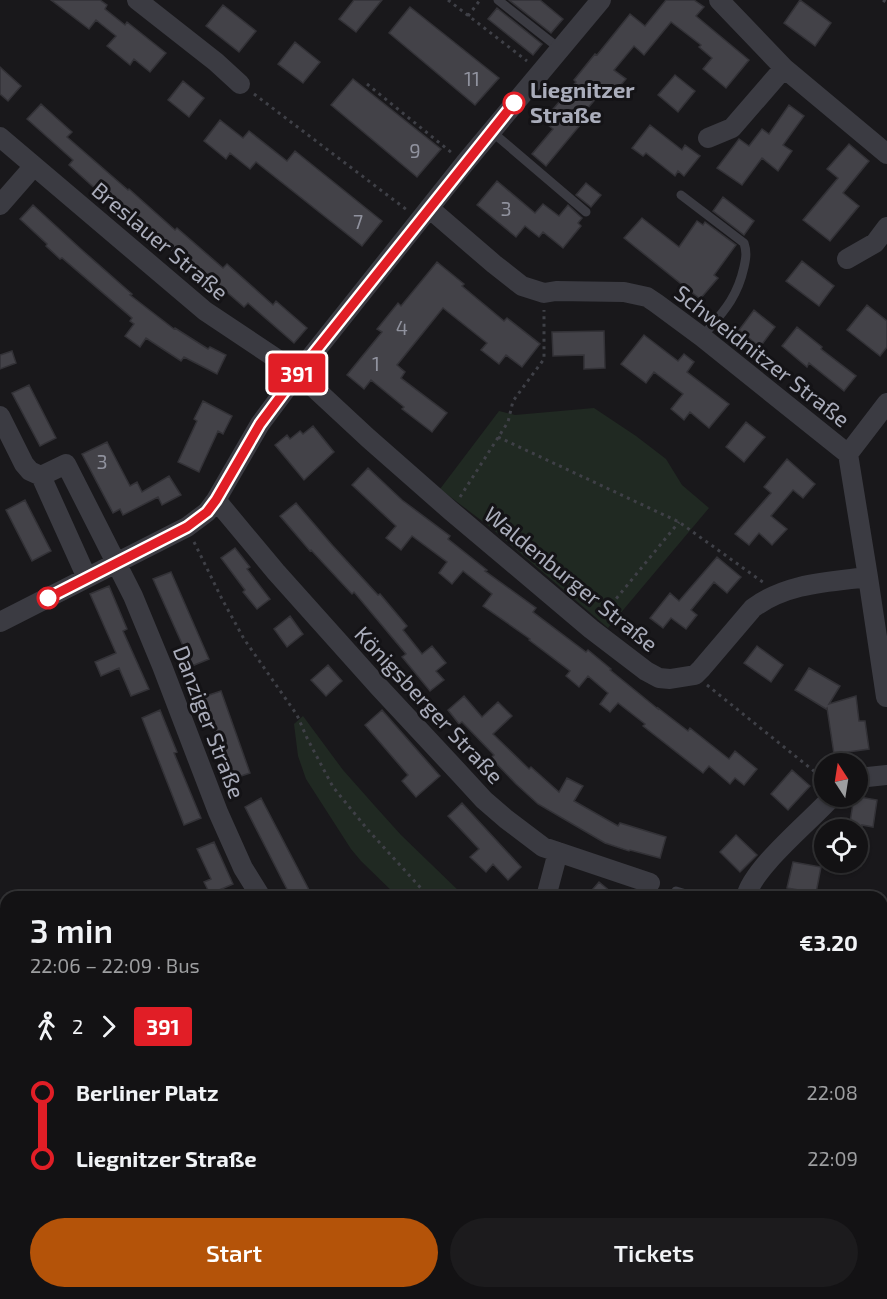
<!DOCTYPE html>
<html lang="en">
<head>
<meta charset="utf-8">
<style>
	:root { --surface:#131214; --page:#1c1b1d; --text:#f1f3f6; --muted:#9d9ea0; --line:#323234; --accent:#b45309 }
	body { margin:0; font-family:"Exo 2",sans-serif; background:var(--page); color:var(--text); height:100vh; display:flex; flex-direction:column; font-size:22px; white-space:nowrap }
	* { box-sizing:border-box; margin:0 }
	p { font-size:20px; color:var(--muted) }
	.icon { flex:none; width:33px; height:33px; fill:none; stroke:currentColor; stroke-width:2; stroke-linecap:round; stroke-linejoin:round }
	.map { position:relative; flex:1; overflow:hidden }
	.drawer { position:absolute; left:0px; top:891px; width:888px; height:408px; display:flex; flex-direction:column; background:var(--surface); border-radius:18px 18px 0 0; box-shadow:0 2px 4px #0004,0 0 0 2px var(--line) }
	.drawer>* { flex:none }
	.badge { padding:0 12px; border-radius:4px; font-size:21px; line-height:39px }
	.needle { width:39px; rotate:348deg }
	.buttons { position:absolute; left:814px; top:753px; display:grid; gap:12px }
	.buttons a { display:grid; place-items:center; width:54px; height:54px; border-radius:50%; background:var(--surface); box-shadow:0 2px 4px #0004,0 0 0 2px var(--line); font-size:30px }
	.map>.badge { position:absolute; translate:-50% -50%; box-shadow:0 0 0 3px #fff }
	.legs { display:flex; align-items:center; gap:9px; height:66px; padding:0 30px; font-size:20px }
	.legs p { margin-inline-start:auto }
	.summary { display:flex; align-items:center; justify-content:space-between; height:102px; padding:0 30px }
	h1 { font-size:33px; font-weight:600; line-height:45px }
	.cta { display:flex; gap:12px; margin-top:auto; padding:12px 30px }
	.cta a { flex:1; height:69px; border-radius:36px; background:var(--accent); color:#fff; font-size:24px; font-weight:600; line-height:69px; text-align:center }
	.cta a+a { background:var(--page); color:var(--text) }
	ul { padding:0 30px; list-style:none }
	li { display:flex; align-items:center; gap:21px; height:66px; font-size:22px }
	li i { display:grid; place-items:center; width:9px; height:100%; margin:0 8px; background:currentColor }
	li i::after { content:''; width:15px; height:15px; margin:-8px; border:4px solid; border-radius:50%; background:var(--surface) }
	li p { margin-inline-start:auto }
	li:first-child i { background:linear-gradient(#0000 50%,currentColor 0) }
	li:last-child i { background:linear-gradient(currentColor 50%,#0000 0) }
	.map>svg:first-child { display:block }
	.green { fill:#202922 }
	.building { fill:#434248; stroke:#333237; stroke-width:1.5 }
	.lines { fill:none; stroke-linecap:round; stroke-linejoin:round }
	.path { stroke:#3f4047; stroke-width:3; stroke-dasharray:3 4.5; stroke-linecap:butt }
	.lane { stroke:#3b3b42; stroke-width:9 }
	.street { stroke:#3b3b42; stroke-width:20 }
	.secondary { stroke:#474850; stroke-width:27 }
	.line-1-casing { stroke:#fff; stroke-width:14 }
	.line-1 { stroke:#e11e26; stroke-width:9 }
	.stop-1-dot { fill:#fff; stroke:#e11e26; stroke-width:3 }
	.labels { text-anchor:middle; stroke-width:6; stroke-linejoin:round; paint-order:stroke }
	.number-label { font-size:20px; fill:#90929e }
	.stop-label { font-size:22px; font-weight:bold; fill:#aaadbb; stroke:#141316; text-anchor:start }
	.street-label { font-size:22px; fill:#aaadbb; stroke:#141316 }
</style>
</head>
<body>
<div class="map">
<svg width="887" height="1299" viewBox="0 0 887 1299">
	<rect width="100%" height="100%" fill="#19181b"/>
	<path class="green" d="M594 408 636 436 666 459 682 485 709 508 608 628 490 527 440 489 499 411 515 415Z
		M303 716 343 770 374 805 401 835 462 894 460 897H398L361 861 351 849 306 779 298 756 294 724Z
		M887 1248V1299H836L842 1293H882V1253Z"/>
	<path class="building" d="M51 0H100L107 5 105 9 125 25 127 22 166 53 150 72 134 59 130 65 107 46 116 36 96 20 89 29Z
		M354 0H382L356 32 339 19Z
		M509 0H540L563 19 551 33Z
		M666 0H694L704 7 696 16 749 60 726 88 703 69 712 58 699 47 701 45 671 22 644 55 634 46 614 70 626 79 611 97 603 90 582 115 586 118 546 166 532 154 553 129 543 121 576 82 574 80 595 54 597 55 630 14 645 26Z
		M800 0 831 23 815 46 784 23Z
		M223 5 256 31 239 52 206 26Z
		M410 7 499 78 475 105 389 33Z
		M497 8 542 44 533 55 488 19Z
		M295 42 320 62 303 83 278 64Z
		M0 67 21 86 8 101 0 94Z
		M675 75 695 91 678 112 658 95Z
		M353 79 441 149 417 177 331 105Z
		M183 81 204 98 189 117 168 100Z
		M41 104 72 132 67 137 128 190 129 189 175 230 177 228 223 268 227 264 273 305 276 301 307 328 294 343 248 303 244 307 198 267 195 271 149 230 147 232 101 191 100 193 69 165 73 160 27 119Z
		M789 105 804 116 783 145 792 151 778 171 762 158 742 185 717 168 739 139 749 146 762 129 769 134Z
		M220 120 243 138 249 131 287 161 295 151 382 221 362 246 256 162 250 169 230 153 226 159 204 141Z
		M650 125 682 150 685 145 700 156 684 176 678 171 675 176 646 153 643 156 632 148Z
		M849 144 869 161 843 193 859 206 830 241 803 220 838 178 827 169Z
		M497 181 535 213 543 204 559 216 568 205 582 218 578 223 581 226 563 248 543 232 539 237 525 226 516 237 477 205Z
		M586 183 601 195 591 207 576 195Z
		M723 197 754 221 744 235 713 211Z
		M33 205 82 250 132 294 130 295 174 329 175 328 208 349 210 347 226 355 217 374 184 357 181 361 146 338 140 347 125 336 134 324 130 321 132 318 62 258 60 259 46 246 47 244 20 219Z
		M642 218 679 247 697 221 703 225 705 222 736 245 714 275 718 278 700 299 624 238Z
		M802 261 834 286 819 306 786 281Z
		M437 262 464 284 462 286 504 321 507 318 540 344 522 367 506 355 499 364 481 350 487 343 443 308 397 365 405 372 401 378 447 413 432 432 402 409 404 407 371 380 364 389 347 375 382 332 377 329 398 303 401 306Z
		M867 305 887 321V347L880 356 847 330Z
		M754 310 775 327 760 347 739 330Z
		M797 327 822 347 821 349 856 376 844 391 809 363 807 367 782 346Z
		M604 331 605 368 584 369V355L553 356 552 332Z
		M644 335 678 361 684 354 694 362 687 372 729 404 709 428 690 412 684 420 671 409 683 394 654 372 646 383 621 364Z
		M12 351 16 363 0 369V355Z
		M29 385 56 438 40 446 12 393Z
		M203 401 232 416 223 434 218 431 199 472 178 462 197 421 194 419Z
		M746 422 765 437 744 462 726 447Z
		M313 426 334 452 304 480 275 445 287 435 290 439 300 431 303 434Z
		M107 442 130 486 137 482 142 492 169 476 181 495 162 505 158 497 123 515 120 509 113 513 82 454Z
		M787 459 815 484 803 498 793 490 771 516 787 529 772 545 759 533 749 545 735 534 771 493 764 487Z
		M368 468 402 500 450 536 448 539 487 570 485 571 536 608 533 612 586 652 588 650 611 669 610 670 658 709V708L688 731 690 728 729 759 735 751 757 769 744 785 735 778 730 784 709 766 703 773 643 726 645 724 618 703 610 712 600 704 608 693 588 676 579 687 566 676 570 671 529 640 530 639 483 606 492 594 463 571 452 584 439 573 447 562 412 536 401 550 386 538 396 526 352 485Z
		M25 500 51 551 32 561 6 510Z
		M296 503 333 546 378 595 380 594 407 626 403 630 422 654 432 646 446 663 436 671 444 680 430 691 402 657 406 654 354 592 352 594 311 550 310 551 280 516Z
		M235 548 250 567 247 569 270 599 257 609 243 592 245 590 221 558Z
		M717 557 741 577 727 593 714 582 691 610 697 615 686 629 671 618 663 628 650 618 670 593 679 601Z
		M171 572 209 659 192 666 153 579Z
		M109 586 127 629 123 631 149 689 131 696 119 668 101 676 95 662 116 653 90 594Z
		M290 616 303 634 287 647 274 629Z
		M757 646 783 665 771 682 744 663Z
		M328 665 342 681 326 696 311 680Z
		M809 668 840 686 829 704 856 696 859 721H865L869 749 834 754 827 708 826 709 795 690Z
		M221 691 250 773 232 779 203 697Z
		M464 696 482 717 498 702 512 716 493 734 529 769 531 767 559 792 567 778 583 786 574 801 618 826 620 823 666 837 660 858 630 850 629 851 605 843 538 804 516 784 491 758 494 755 462 722 459 724 448 710Z
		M160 710 177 752 174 753 201 818 184 825 142 718Z
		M382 710 440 776 416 797 402 781 408 775 365 725Z
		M792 770 810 786 788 810 771 794Z
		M854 796 877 800 873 827 862 825V830H849Z
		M261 798 310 892 299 897H291L245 807Z
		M462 803 521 867 508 880 493 864 486 872 470 857 479 849 448 816Z
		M736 835 757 855 740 872 720 852Z
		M214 842 233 884 210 894 204 882 211 879 197 849Z
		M793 862 821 867 816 893 787 888Z
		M599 882 617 897H586Z"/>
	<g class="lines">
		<path class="path" d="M448 0 527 61
			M883 0 887 3
			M468 16 480 0
			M367 84 452 153
			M254 94 407 210
			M498 437 679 522 764 583
			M460 497 508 422 513 401 544 359V310
			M194 542 222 599 244 639 297 715 307 738 333 787 368 830 429 897
			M602 616 679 522
			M707 685 825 780"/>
		<path class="lane" d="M498 0 560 49
			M491 131 586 212
			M681 195 744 243C747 252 746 258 744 267 737 299 722 313 702 337
			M676 891 696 897"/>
		<path class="street" d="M137 0 216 62 240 84
			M719 0 784 68 887 154
			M0 137 205 311 298 373 368 438 451 511 591 629 646 671 659 678 670 679 695 675 701 669 753 608C787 583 828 582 868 577
			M708 138 732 128 784 68
			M0 205 34 166
			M429 208 494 264 522 286 544 293 556 291 624 292 647 297 656 303 702 337 848 454 868 577 886 697
			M847 259 875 243 887 227
			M0 416 24 464 30 471 41 476
			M848 454 887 403
			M216 500 276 572 379 687 461 775 484 800 506 819 543 847 650 883
			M87 578 41 476 66 464 133 596 162 666 218 812 243 868 261 897
			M0 622 187 527 207 512 216 500 260 424 298 373 465 163 601 0
			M858 778 887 775
			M546 897 558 852
			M746 897C752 868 812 820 833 796
			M882 947 887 948
			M882 1098 887 1102
			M882 1141 887 1136
			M400 1293 403 1299
			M636 1293 639 1299
			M271 1299 277 1293
			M729 1299 735 1293"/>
		<path class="secondary" d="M0 1052 6 1064
			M121 1293 124 1299"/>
	</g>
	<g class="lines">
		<g class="line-1-casing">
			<path id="line-1" d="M48 598 187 527 207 512 216 500 260 424 298 373 514 103"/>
		</g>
		<use href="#line-1" class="line-1"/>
	</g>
	<g class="stop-1-dot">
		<circle cx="514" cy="103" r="10"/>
		<circle cx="48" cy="598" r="10"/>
	</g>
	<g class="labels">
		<g class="number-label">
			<text x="472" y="86">11</text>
			<text x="415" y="158">9</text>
			<text x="506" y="216">3</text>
			<text x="358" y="229">7</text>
			<text x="402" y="335">4</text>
			<text x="376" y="371">1</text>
			<text x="102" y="469">3</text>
		</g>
		<g class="stop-label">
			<text x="530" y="98">Liegnitzer<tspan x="530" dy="25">Straße</tspan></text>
		</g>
		<g class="street-label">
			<text transform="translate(160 241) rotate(40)" y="8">Breslauer Straße</text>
			<text transform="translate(762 356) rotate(38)" y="8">Schweidnitzer Straße</text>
			<text transform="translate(571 579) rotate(39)" y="8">Waldenburger Straße</text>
			<text transform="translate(429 705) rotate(47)" y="8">Königsberger Straße</text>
			<text transform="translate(209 722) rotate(69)" y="8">Danziger Straße</text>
		</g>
	</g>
</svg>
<div class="buttons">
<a><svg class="needle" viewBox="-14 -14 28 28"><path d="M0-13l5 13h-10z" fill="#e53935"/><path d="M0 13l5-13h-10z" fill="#9d9ea0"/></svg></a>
<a><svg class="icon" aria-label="locate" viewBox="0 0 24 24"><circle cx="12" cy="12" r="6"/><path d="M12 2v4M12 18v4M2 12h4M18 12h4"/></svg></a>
</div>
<b class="badge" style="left:297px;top:373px;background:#e11e26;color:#fff">391</b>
<section class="drawer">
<div class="summary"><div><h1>3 min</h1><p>22:06 – 22:09 · Bus</p></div><b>€3.20</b></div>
<div class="legs"><svg class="icon" aria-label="walk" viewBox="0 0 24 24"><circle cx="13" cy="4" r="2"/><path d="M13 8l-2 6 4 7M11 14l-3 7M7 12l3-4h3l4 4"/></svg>2<svg class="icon" aria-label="forward" viewBox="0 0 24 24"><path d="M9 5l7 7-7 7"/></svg><b class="badge" style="background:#e11e26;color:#fff">391</b></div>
<ul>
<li><i style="color:#e11e26"></i><b>Berliner Platz</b><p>22:08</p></li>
<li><i style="color:#e11e26"></i><b>Liegnitzer Straße</b><p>22:09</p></li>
</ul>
<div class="cta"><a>Start</a><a>Tickets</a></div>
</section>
</div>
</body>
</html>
